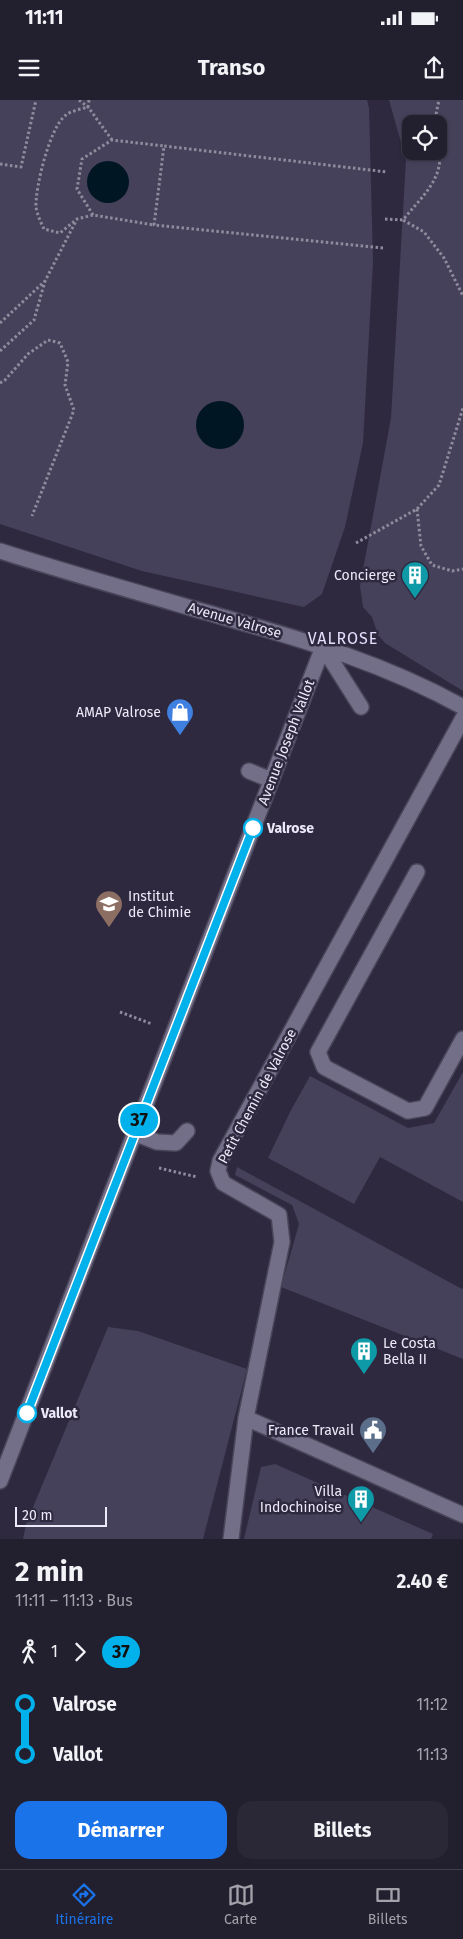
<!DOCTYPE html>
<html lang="fr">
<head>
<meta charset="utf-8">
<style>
	:root { --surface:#221f2f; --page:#2a2737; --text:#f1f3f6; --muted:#a2a2aa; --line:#3f3d4b; --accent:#1a73e8 }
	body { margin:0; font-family:"Fira Sans",sans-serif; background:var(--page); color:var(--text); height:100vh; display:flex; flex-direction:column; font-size:19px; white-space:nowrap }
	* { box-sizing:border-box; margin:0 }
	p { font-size:16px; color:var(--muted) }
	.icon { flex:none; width:28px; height:28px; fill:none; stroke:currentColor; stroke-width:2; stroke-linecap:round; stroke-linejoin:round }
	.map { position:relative; height:1439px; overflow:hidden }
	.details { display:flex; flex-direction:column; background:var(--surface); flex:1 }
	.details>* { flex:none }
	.badge { padding:0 10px; border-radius:16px; font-size:18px; line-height:32px }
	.controls { position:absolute; left:402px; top:15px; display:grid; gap:10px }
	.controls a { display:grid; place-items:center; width:45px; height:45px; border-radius:10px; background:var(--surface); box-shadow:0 1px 4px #0004,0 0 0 1px var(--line); font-size:25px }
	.scale { position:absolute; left:15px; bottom:12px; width:92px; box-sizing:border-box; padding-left:5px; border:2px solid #ece9f8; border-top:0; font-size:14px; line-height:18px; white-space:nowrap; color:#ece9f8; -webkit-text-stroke:4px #2e293f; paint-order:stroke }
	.map>.badge { position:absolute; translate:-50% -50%; box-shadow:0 0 0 2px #fff }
	.legs { display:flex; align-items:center; gap:8px; height:55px; padding:0 15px; font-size:16px }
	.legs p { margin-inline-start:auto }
	.summary { display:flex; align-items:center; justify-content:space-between; height:85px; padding:0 15px }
	h1 { font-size:28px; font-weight:700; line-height:38px }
	.primary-button { display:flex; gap:10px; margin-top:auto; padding:10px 15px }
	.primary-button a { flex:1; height:58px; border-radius:15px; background:var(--accent); color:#fff; font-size:20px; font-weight:700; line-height:58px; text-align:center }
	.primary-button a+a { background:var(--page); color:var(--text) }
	ul { padding:0 15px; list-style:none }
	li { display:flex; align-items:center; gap:18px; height:50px; font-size:19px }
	li i { display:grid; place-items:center; width:8px; height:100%; margin:0 6px; background:currentColor }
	li i::after { content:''; width:12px; height:12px; margin:-6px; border:4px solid; border-radius:50%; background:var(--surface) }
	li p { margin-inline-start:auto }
	li:first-child i { background:linear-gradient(#0000 50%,currentColor 0) }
	li:last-child i { background:linear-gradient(currentColor 50%,#0000 0) }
	.status { display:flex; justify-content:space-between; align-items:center; height:35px; padding:0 25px; background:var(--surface); direction:ltr }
	.status svg { height:14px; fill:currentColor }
	header { display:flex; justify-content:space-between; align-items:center; height:65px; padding:0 15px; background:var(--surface); font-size:22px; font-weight:700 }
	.menu { display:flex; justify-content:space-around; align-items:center; height:70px; border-top:1px solid var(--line); background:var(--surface); font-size:14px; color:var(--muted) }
	.menu a { display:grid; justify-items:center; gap:2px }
	.menu .selected { color:var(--accent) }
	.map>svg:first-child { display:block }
	.green { fill:#46415a; fill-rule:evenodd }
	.water { fill:#011623 }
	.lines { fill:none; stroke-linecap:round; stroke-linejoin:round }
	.minor-casing { stroke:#494558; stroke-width:18 }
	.path { stroke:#8f8b9d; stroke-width:3; stroke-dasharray:2.5 2.5; stroke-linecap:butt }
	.minor { stroke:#736f89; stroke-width:15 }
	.line-1-casing { stroke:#fff; stroke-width:11 }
	.line-1 { stroke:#00b1eb; stroke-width:8 }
	.stop-1-dot { fill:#fff; stroke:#00b1eb; stroke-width:2.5 }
	.labels { text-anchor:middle; stroke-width:5; stroke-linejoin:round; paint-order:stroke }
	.poi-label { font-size:14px; fill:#ece9f8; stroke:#2e293f; text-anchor:end }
	.street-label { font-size:14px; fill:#ece9f8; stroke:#2e293f }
	.stop-label { font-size:14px; font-weight:bold; fill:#ece9f8; stroke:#2e293f; text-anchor:start }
	.quarter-label { font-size:16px; letter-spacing:1px; fill:#e4dffd; stroke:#2e293f }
</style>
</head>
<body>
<div class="status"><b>11:11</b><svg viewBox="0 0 49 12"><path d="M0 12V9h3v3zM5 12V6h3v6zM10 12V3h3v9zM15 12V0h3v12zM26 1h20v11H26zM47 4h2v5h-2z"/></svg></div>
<header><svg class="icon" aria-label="menu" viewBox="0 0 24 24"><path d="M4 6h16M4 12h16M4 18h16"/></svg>Transo<svg class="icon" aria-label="share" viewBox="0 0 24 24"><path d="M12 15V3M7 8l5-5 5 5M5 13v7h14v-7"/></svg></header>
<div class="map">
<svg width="463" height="1439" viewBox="0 0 463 1439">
	<rect width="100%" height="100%" fill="#2e293f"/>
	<path class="green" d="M0 0H367L369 8 373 162 363 343 345 427 322 494 304 507 142 471 0 424Z
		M389 0H463V591L385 543 378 535 372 517 363 507 360 486 391 318 406 60ZM411 24H439V51H411Z
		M463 972V1102L380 1057 354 1104 268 1058 290 1012 310 976 408 1028 434 1023Z
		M237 1067 462 1189 463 1188V1259L281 1187 299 1124 292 1105 235 1075Z
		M108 1227 138 1231 247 1269 203 1439H23L26 1424Z
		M275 1364 433 1434 431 1439H244L261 1367Z"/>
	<path class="water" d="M87 82a21 21 0 1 1 42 0a21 21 0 1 1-42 0Z
		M196 325a24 24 0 1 1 48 0a24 24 0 1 1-48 0Z"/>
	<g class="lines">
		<g class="minor-casing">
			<path id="minor" d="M0 451C75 475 150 496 226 518 308 541 387 565 463 607
				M323 547 361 607
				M249 671 271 680
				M417 772 318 952 324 967 408 1011 425 1008 463 939
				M134 1033 157 1042 176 1043 187 1031
				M246 1318 463 1415
				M0 1381 323 547
				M231 1439 246 1318 282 1142 279 1115 223 1083 218 1071 220 1061 463 618"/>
		</g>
		<path class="path" d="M79 0 88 7 112 40
			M89 0 88 7C81 9 71 11 66 15 50 26 35 88 36 107 37 114 41 123 44 129L60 133 77 119 93 115 154 125
			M434 24 439 0
			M439 47C445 79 421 97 403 120L424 132 444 158 463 196
			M0 64 21 67 36 0
			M93 115 77 89 82 59 112 40 164 46
			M385 119 403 120
			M383 148 154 125 164 46 387 72
			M0 223 45 181 76 121
			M0 251 34 220 45 181
			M0 283 5 280 28 254 48 240 60 243 68 262 65 285 74 310 32 416
			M417 409 421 446 432 465 452 471 463 469
			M356 443 417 409 439 385 463 308
			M120 912 152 924
			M159 1068 197 1077"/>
		<use href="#minor" class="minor"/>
	</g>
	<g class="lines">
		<g class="line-1-casing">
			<path id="line-1" d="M27 1313 253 728"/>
		</g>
		<use href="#line-1" class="line-1"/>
	</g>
	<defs>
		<g id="building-pin" transform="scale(1.4375)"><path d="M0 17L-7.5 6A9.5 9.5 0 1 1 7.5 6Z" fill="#0f9aa8" stroke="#2e293f"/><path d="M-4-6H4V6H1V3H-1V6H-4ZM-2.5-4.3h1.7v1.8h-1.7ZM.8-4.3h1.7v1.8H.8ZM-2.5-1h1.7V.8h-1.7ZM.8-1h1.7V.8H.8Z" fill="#fff"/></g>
		<g id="shop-pin" transform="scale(1.4375)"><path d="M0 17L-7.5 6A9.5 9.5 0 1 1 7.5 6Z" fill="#3f7fe0" stroke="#2e293f"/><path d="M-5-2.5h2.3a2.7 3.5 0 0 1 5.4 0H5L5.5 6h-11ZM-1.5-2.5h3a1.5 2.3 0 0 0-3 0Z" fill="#fff"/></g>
		<g id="university-pin" transform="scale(1.4375)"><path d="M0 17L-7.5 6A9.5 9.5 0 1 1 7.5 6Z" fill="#8d6e63" stroke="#2e293f"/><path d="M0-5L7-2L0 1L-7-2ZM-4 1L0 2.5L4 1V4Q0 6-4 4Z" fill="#fff"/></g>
		<g id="civic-pin" transform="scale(1.4375)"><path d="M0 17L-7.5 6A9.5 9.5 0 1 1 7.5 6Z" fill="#5c6f8a" stroke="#2e293f"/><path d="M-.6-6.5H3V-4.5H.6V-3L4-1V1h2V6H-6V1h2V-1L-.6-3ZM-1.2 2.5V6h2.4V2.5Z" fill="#fff"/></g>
	</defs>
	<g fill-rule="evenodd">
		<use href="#building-pin" x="415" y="475"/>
		<use href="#shop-pin" x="180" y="612"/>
		<use href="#university-pin" x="109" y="804"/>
		<use href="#building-pin" x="364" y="1251"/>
		<use href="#civic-pin" x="373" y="1330"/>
		<use href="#building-pin" x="361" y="1399"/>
	</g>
	<g class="stop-1-dot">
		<circle cx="253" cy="728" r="9"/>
		<circle cx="27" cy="1313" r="9"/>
	</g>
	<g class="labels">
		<g class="poi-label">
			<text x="396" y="480">Concierge</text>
			<text x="161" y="617">AMAP Valrose</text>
			<text x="128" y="801" text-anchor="start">Institut<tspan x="128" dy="16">de Chimie</tspan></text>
			<text x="383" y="1248" text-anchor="start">Le Costa<tspan x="383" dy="16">Bella II</tspan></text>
			<text x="354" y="1335">France Travail</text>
			<text x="342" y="1396">Villa<tspan x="342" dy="16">Indochinoise</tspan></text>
		</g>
		<g class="street-label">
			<text transform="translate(235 520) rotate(16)" y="5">Avenue Valrose</text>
			<text transform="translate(286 642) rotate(-69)" y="5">Avenue Joseph Vallot</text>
			<text transform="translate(257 996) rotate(-62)" y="5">Petit Chemin de Valrose</text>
		</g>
		<g class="stop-label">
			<text x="267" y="733">Valrose</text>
			<text x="41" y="1318">Vallot</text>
		</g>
		<g class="quarter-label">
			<text x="343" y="544">VALROSE</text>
		</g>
	</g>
</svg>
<div class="controls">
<a><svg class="icon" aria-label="locate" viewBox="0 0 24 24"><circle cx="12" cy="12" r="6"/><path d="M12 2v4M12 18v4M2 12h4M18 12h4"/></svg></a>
</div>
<div class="scale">20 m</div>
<b class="badge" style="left:139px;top:1020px;background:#00b1eb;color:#111">37</b>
</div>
<section class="details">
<div class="summary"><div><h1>2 min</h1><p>11:11 – 11:13 · Bus</p></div><b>2.40 €</b></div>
<div class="legs"><svg class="icon" aria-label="walk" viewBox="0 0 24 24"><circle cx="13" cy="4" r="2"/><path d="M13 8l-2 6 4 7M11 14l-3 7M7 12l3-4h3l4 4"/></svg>1<svg class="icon" aria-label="forward" viewBox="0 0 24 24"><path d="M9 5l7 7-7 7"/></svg><b class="badge" style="background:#00b1eb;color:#111">37</b></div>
<ul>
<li><i style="color:#00b1eb"></i><b>Valrose</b><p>11:12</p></li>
<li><i style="color:#00b1eb"></i><b>Vallot</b><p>11:13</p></li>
</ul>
<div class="primary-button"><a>Démarrer</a><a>Billets</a></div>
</section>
<nav class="menu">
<a class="selected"><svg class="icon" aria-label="directions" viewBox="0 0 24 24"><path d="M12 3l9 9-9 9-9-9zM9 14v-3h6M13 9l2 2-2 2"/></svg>Itinéraire</a>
<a><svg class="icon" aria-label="map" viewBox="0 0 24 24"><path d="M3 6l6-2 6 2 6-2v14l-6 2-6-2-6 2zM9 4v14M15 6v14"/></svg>Carte</a>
<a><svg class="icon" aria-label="tickets" viewBox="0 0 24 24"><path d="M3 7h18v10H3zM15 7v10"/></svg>Billets</a>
</nav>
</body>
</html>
